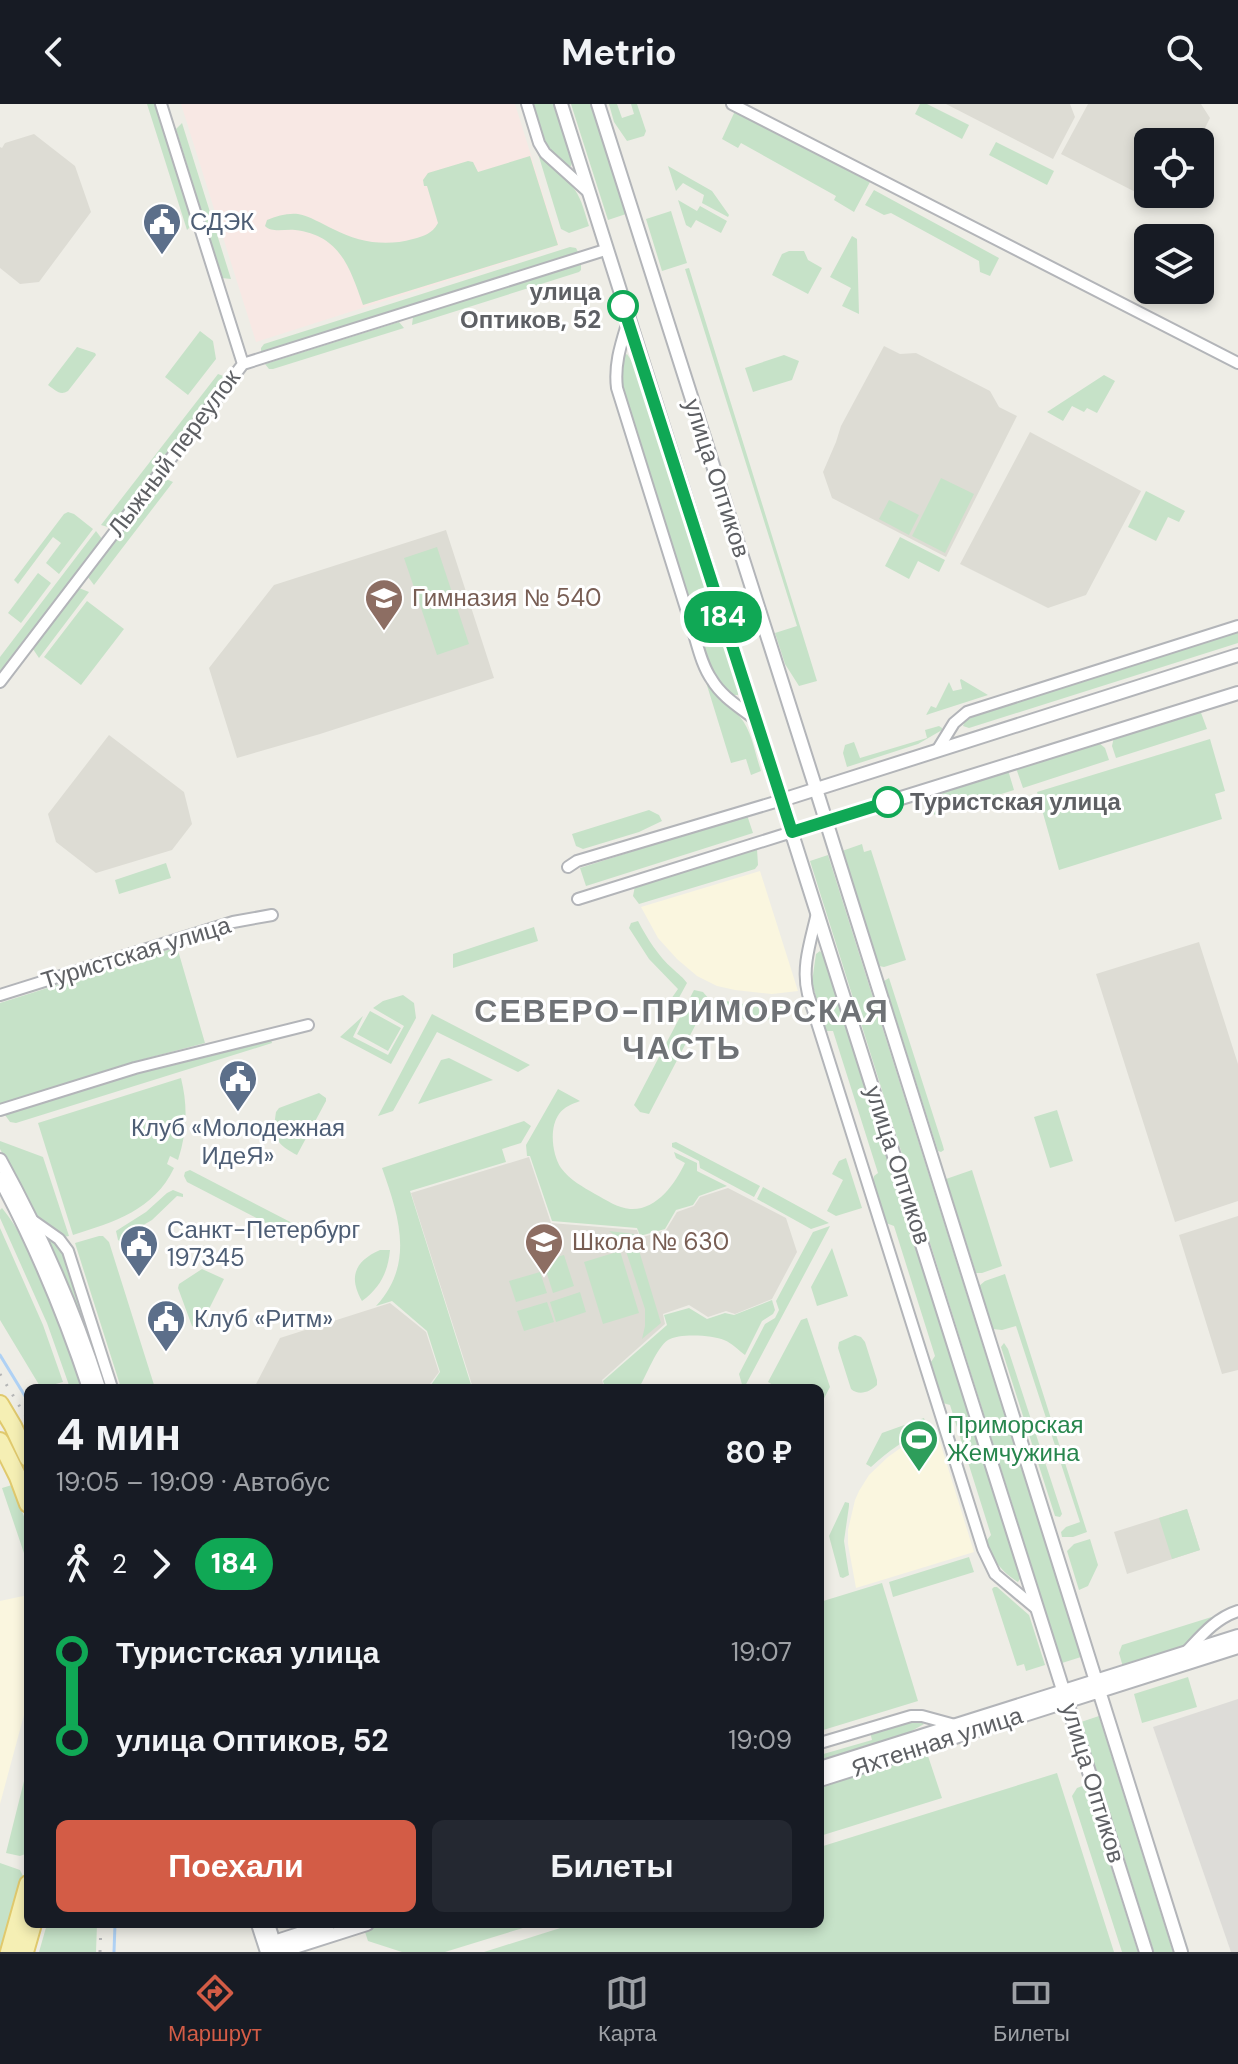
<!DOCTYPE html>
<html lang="ru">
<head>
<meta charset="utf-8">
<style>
	:root { --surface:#171b24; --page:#242831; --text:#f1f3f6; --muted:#9ea1a6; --line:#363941; --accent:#d35c46 }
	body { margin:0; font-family:"DM Sans",sans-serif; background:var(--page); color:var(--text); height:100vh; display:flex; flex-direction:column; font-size:30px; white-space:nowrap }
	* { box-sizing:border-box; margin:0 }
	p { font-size:26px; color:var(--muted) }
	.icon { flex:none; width:44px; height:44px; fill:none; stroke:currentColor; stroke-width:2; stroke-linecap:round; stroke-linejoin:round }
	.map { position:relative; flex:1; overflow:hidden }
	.details { position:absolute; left:24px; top:1280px; width:800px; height:544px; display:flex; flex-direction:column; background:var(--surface); border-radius:12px; box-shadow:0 4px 12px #0003 }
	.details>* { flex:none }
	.badge { padding:0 16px; border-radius:26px; font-size:28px; line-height:52px }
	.tools { position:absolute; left:1134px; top:24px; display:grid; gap:16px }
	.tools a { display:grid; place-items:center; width:80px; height:80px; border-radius:12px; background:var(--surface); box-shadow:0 4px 12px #0003; font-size:40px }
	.map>.badge { position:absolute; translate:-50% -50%; box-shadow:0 0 0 4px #fff }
	.legs { display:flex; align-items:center; gap:12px; height:88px; padding:0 32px; font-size:26px }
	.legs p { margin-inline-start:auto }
	.summary { display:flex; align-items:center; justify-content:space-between; height:136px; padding:0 32px }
	h1 { font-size:44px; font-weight:700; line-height:60px }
	.button { display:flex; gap:16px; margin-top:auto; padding:16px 32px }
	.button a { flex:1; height:92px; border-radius:12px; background:var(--accent); color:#fff; font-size:32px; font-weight:700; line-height:92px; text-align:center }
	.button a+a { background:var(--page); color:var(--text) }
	ul { padding:0 32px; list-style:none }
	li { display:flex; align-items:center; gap:28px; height:88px; font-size:30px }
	li i { display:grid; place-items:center; width:12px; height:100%; margin:0 10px; background:currentColor }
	li i::after { content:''; width:20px; height:20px; margin:-10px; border:6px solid; border-radius:50%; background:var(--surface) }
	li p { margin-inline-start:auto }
	li:first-child i { background:linear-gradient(#0000 50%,currentColor 0) }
	li:last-child i { background:linear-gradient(currentColor 50%,#0000 0) }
	header { display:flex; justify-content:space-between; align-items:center; height:104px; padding:0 32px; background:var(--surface); font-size:36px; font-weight:700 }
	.dock { display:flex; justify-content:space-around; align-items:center; height:112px; border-top:2px solid var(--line); background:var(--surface); font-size:22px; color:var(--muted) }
	.dock a { display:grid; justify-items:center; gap:4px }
	.dock .selected { color:var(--accent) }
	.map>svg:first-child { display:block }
	.commercial { fill:#faf6df }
	.industrial { fill:#dddcd8 }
	.education { fill:#dddcd4 }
	.medical { fill:#f8e8e4 }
	.green { fill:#c6e2c8 }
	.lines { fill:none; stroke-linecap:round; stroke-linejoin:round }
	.stream { stroke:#afd1f4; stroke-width:3 }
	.minor-casing { stroke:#b3b5b9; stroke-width:14 }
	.tertiary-casing { stroke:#b3b5b9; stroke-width:16 }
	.primary-casing { stroke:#e0c96d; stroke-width:20 }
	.minor { stroke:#fff; stroke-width:10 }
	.tertiary { stroke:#fff; stroke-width:12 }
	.primary { stroke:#f5efb4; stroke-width:16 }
	.rail { stroke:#b5b6b6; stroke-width:3; stroke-dasharray:2 10; stroke-linecap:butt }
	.line-1-casing { stroke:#fff; stroke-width:18 }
	.line-1 { stroke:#10a855; stroke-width:12 }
	.stop-1-dot { fill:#fff; stroke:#10a855; stroke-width:4 }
	.labels { text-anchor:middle; stroke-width:6; stroke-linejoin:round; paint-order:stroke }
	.service-label { font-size:24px; fill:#4e5e75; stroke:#fff; text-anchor:start }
	.stop-label { font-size:24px; font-weight:bold; fill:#5e6064; stroke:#fff; text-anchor:end }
	.street-label { font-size:24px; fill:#5e6064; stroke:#fff }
	.education-label { font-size:24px; fill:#785e54; stroke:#fff; text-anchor:start }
	.leisure-label { font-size:24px; fill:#27864d; stroke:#fff; text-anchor:start }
	.district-label { font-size:32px; font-weight:bold; letter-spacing:2px; fill:#6f7276; stroke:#fff }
</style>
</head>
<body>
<header><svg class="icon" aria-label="back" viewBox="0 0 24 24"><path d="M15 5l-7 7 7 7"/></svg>Metrio<svg class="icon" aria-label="search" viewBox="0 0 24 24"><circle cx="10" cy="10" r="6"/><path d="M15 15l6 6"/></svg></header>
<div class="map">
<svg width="1238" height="1848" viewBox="0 0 1238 1848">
	<rect width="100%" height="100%" fill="#eeede6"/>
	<path class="commercial" d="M760 767 798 887 772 890 735 886 717 882 697 872 677 855 658 834 641 803Z
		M936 1325 974 1448 856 1484 848 1440V1426L855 1396 859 1387 869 1371 888 1353 909 1338Z
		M28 1491V1596L0 1700V1497Z"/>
	<path class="industrial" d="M1238 1595V1848H1231L1153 1623Z"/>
	<path class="education" d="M946 0H1070L1075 13 1053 55Z
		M1088 0H1201L1210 14 1198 38H1148V90H1164L1161 97 1155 98 1061 50Z
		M34 30 75 62 91 108 39 178 20 180 0 164V43L2 44 5 39Z
		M884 242 900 250 916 249 990 287 999 303 1017 312 946 453 832 394 823 368 836 338 841 322Z
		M1030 328 1141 387 1086 491 1048 504 960 460Z
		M446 426 494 574 320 630 237 654 209 564 274 481Z
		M109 631 184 688 192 720 172 746 96 769 56 738 48 710Z
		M1199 838 1238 960V1097L1175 1118 1096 870Z
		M529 1053 551 1119 637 1126 640 1134 666 1126 677 1108 694 1102 700 1093 728 1084 786 1114 797 1148 772 1195 735 1210 726 1207 708 1213 689 1201 663 1210 665 1220 602 1276 604 1284H473L411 1089Z
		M1238 1112V1266L1222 1270 1179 1131Z
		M390 1199 426 1228 439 1268 427 1284H256L255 1282 280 1234Z
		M1187 1405 1200 1446 1127 1470 1114 1428Z"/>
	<path class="medical" d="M181 0H515L559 141 256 238Z"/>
	<path class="green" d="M147 0H155L193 120 187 126Z
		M532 0H555L573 56 571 62 567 63C541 40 541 31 532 0Z
		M571 0H591L626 110 608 116Z
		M609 0H617L622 14 634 10 631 0H637L646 27 644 32 627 37 614 18Z
		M920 0H927L969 21 962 35 915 10Z
		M735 7 870 78 854 108 834 96 836 92 741 39 738 44 722 35Z
		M182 19 231 175 222 174 176 25Z
		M996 38 1054 67 1047 81 989 51Z
		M536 43C546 60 564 70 575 86 582 96 585 110 589 122L569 129 561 125Z
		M530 52 558 141 363 201C350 164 340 131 295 126 284 125 272 129 265 122L267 116C277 112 287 109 298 110 310 112 322 120 333 125 358 138 385 143 413 135 424 132 432 130 438 119L427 82H424L423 76 428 69 468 57 473 58 478 68Z
		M668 62 712 87 729 111 728 113 702 99 704 91 683 79 676 87Z
		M874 86 999 154 990 172 980 168 979 157 891 109 884 111 865 101Z
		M678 96 697 107 700 102 727 117 721 129 696 116 691 124 686 121Z
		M671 107 687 159 662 167 646 115Z
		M852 132 857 135 859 210 842 202 851 184 830 173Z
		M570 143 576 144 578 148 261 248V244L264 240Z
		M789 147H804L808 156 822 164 808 190 772 171 782 150Z
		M581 160V166L579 168 412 221 413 213Z
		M689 164 817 577 799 582 785 560 775 529 797 522 685 165Z
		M399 218 404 224 273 265H269L265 260Z
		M200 227 213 237 216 255 188 291 165 273Z
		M77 243 95 249 96 251 68 287C60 292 55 286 48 281Z
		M627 250 633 259 651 304 740 586 738 591H732L716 575 708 560 621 283 620 268 622 253Z
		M784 251 799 257 792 276 753 288 745 264Z
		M218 270 226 273 111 424 101 421Z
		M1104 271 1115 277 1097 309 1087 304 1084 308 1072 302 1063 317 1047 308Z
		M164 374 173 378 94 481 88 473Z
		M941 374 974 390 945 449 912 432Z
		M1146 387 1185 407 1179 418 1168 413 1156 437 1128 423Z
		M889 396 919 411 909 431 879 415Z
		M68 408 74 410 93 425 59 470 46 459 61 439 53 433 18 480 14 476 64 410Z
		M96 427 102 435 0 569V553Z
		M900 433 945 456 939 468 918 457 909 475 885 462Z
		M437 443 469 540 437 551 404 454Z
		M38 469 51 479 21 519 8 509Z
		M79 484 89 488 39 554 33 545Z
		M87 497 124 525 81 581 44 553Z
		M1238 528V539L969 624 963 622 965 617 984 607Z
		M705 575C715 589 729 599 740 613 752 627 755 650 761 667L751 671 746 655 731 659Z
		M961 575 988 591 926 611 931 602 936 604 949 578 953 587 962 585 960 576Z
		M1200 606 1207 625 1116 654 1112 642 1114 633Z
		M939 622 942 624V626L918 640 847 663 843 649 845 641 854 638 860 654 927 634 925 626Z
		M1210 635 1225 687 1215 690 1222 715 1059 766 1037 688Z
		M1098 638 1105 644 1109 656 1023 684 1016 664Z
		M1008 666 1014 686 935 711 929 707 926 696 968 679Z
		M649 706 659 711 662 717 639 728 583 745 576 742 572 730Z
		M747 711 753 729 586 782 580 764Z
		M862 740 864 748 871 746 906 856 884 863 879 862 842 747Z
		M757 745 758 761 755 765 639 800 633 792 635 782Z
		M828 751 1081 1553 1062 1559 810 757Z
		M166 759 171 774 119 790 115 776Z
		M638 817C647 834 658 852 673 865 678 870 683 873 687 879L675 901 671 895 678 885 649 855 629 824 631 819Z
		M534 823 538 837 453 864V850Z
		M177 843 205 939 133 958 0 1000V899Z
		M820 847 825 853 1019 1468 1021 1473 1018 1478C1003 1469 990 1454 987 1436L991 1431 950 1301 943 1299 931 1258 935 1252 894 1122 886 1119 885 1114 873 1077 874 1072 878 1069 833 927H825L812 878 816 850Z
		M889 874 943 1042 944 1046 941 1048 938 1047 884 877Z
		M694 886 703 888 709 895 649 1010 640 1008 634 1001Z
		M403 891 414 899 416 914 391 960 340 933 363 912 353 933 388 951 404 922 373 904 383 897Z
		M719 896 758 902 786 899 789 910C756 919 750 921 720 904L716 909 713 907Z
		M370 907 401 924 388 947 357 930Z
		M432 910 530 961 518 968 437 928 393 1007 378 1012Z
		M271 936 272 939 16 1019 10 1018 5 1011 136 970Z
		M449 954 493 976 418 1000 441 956Z
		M181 974C188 1002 187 1029 178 1056L170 1052 167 1060 174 1064C154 1106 114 1118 73 1131L38 1019Z
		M558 985 580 997C572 1000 564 1003 559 1010 549 1024 552 1050 561 1064 570 1076 583 1083 595 1090 606 1096 618 1104 630 1105 656 1107 675 1080 685 1059L676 1054 674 1048 697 1059V1067L727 1082 699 1092 693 1101 676 1106 665 1125 640 1132 637 1124 552 1117 530 1052H527L526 1041Z
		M319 989 326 994V997L297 1051C275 1039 272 1033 276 1008L279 1004Z
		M1057 1006 1073 1057 1050 1064 1034 1013Z
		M524 1017 531 1022 521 1039 502 1045 506 1058 410 1087 472 1284H429L440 1268 427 1227 392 1197 376 1202C415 1160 399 1112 382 1064Z
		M0 1037 43 1053 69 1132 64 1133 34 1109 0 1045Z
		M676 1038 760 1082 754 1093 700 1064 699 1057 672 1043V1039Z
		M846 1054 862 1104 836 1112 827 1107 843 1076 832 1070 839 1057Z
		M190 1066 300 1123 301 1127 298 1132 295 1134 187 1078 184 1072 185 1068Z
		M972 1066 1002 1162 982 1169H976L946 1075Z
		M763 1083 829 1119 811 1125 757 1095Z
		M173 1086 183 1090V1093L177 1092 152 1116 121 1134 124 1140 118 1136 116 1127 146 1108 167 1089Z
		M2 1104C21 1127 31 1153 43 1180 57 1214 71 1249 82 1284H70L47 1219 0 1114V1106Z
		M830 1122 744 1284H743L739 1270 765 1220 775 1214 779 1206 776 1197 813 1128Z
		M0 1124 43 1221 63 1278 41 1284 0 1216Z
		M609 1127 634 1130 661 1219 642 1235 645 1222V1205L623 1138Z
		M99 1132H103L109 1138 155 1284H121L75 1139Z
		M47 1133 56 1138 65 1150 107 1284H105Z
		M832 1144 848 1192 817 1202 811 1183Z
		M380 1146H390C388 1168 380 1184 362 1197 348 1173 355 1157 380 1146Z
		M620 1147 639 1209 603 1220 584 1158Z
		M564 1151 574 1182 553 1189 543 1157Z
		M202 1165 224 1175 199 1225 192 1222 178 1184 179 1180Z
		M540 1168 547 1189 516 1198 509 1177Z
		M1005 1170 1087 1428 1073 1433H1062L1061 1428 1066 1423 1080 1418 1016 1222 1002 1226 993 1225 979 1182 985 1177Z
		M580 1188 586 1208 556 1218 550 1198Z
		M772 1196 775 1206 773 1210 762 1217 745 1251C738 1246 732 1239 724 1236 713 1231 679 1229 668 1236 657 1243 646 1272 639 1284H605L603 1277 667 1221 664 1211 689 1204 707 1215 725 1209 734 1211Z
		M547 1198 554 1218 524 1227 517 1207Z
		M807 1214 830 1283 820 1302V1284H778L768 1278 801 1216Z
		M855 1231 861 1233 865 1238 877 1276V1281C870 1288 859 1292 851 1285L838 1244 839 1238Z
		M1004 1239 1008 1245 1062 1410 1060 1413 1055 1412 1001 1243Z
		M924 1314 927 1324C906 1335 888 1347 871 1363L866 1360 882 1329Z
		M12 1381 28 1423V1461L2 1384Z
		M845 1398 849 1399V1402L844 1437 849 1471 843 1474 840 1473 829 1432Z
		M1187 1405 1200 1446 1172 1455 1159 1414Z
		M1090 1435 1098 1461 1088 1482 1079 1486 1067 1447 1074 1440Z
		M969 1453 974 1468 893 1493 889 1478Z
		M882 1479 918 1597 820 1627V1498Z
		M994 1483H997L1029 1511 1045 1561 1026 1567 1024 1560 1017 1562 992 1485Z
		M1218 1511 1179 1546 1123 1563 1119 1549 1122 1541Z
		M1188 1573 1197 1603 1142 1619 1134 1590Z
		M1099 1612 1173 1848H1154L1081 1618Z
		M911 1617H920L924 1620 901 1633 820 1658V1651L872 1636 870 1628Z
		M926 1646 942 1694 820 1732V1680Z
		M28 1661V1749L20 1752 6 1749Z
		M1057 1669 1114 1848H484L573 1820H820V1743Z
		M1085 1681 1138 1848H1122L1072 1692 1077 1684Z
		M0 1759 20 1766 24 1774 3 1848H0Z
		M47 1820H97L96 1848H39Z
		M380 1820H536L445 1848H402L368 1837 365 1828Z"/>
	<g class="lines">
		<path class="stream" d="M0 1251 28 1297
			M114 1848 115 1820"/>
		<g class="minor-casing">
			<path id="minor" d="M161 0 243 260
				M527 0 539 39 545 49 586 86
				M732 0 1238 259
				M628 217C621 240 614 260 617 284L693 527C698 543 702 562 712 576 722 593 741 604 756 616
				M243 260 605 146
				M0 578 243 260
				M938 645 954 619 967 608 1238 522
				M568 763 577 757 782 696
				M578 795 792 728
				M817 809C811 836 801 863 808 890L983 1445 995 1470 1038 1506
				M0 891 233 818 272 811
				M0 1006 135 964 308 921
				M32 1116 59 1135 68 1147 112 1284
				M1187 1547C1202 1531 1216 1514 1238 1507
				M820 1639 911 1612H922L955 1621"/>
		</g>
		<g class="tertiary-casing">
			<path id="tertiary" d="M561 0 1146 1848
				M598 0 816 685 1181 1848
				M782 696 1238 551
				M792 728 1238 589
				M0 1056C40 1129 74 1205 99 1284
				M0 1075C36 1142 65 1212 89 1284
				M820 1664 1238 1532
				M820 1676 1238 1543
				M258 1820 267 1848
				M268 1820 276 1845
				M267 1846 274 1838 329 1820
				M279 1848 367 1820"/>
		</g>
		<g class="primary-casing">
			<path id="primary" d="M0 1300 13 1322 28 1354
				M0 1337 18 1373 28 1400
				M9 1848 28 1780
				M25 1848 33 1820"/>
		</g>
		<use href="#minor" class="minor"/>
		<use href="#tertiary" class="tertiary"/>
		<use href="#primary" class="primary"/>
		<path class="rail" d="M0 1270 28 1316
			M100 1848 101 1820"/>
	</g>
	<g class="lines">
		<g class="line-1-casing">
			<path id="line-1" d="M623 202 792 728 888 698"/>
		</g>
		<use href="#line-1" class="line-1"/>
	</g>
	<defs>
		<g id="civic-pin" transform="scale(2)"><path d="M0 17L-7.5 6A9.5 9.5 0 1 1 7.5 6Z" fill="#5c6f8a" stroke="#fff"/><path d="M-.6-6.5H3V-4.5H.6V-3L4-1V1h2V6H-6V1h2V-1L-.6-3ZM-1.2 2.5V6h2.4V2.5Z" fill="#fff"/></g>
		<g id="school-pin" transform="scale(2)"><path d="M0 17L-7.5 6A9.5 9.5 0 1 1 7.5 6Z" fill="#8d6e63" stroke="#fff"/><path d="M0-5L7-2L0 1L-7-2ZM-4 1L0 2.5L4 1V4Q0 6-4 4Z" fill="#fff"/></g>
		<g id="stadium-pin" transform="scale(2)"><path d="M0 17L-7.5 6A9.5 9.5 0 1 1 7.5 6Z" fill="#2e9e5b" stroke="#fff"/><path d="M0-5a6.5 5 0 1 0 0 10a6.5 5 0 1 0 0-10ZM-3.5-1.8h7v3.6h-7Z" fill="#fff"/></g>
	</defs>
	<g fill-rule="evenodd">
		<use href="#civic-pin" x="162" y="118"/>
		<use href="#school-pin" x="384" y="494"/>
		<use href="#civic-pin" x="238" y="975"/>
		<use href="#school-pin" x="544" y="1138"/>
		<use href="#civic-pin" x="139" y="1140"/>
		<use href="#civic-pin" x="166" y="1215"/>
		<use href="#stadium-pin" x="919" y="1335"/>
	</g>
	<g class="stop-1-dot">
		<circle cx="623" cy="202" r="14"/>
		<circle cx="888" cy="698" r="14"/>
	</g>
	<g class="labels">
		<g class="service-label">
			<text x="190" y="126">СДЭК</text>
			<text x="238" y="1032" text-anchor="middle">Клуб «Молодежная<tspan x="238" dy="28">ИдеЯ»</tspan></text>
			<text x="167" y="1134">Санкт-Петербург<tspan x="167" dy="28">197345</tspan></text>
			<text x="194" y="1223">Клуб «Ритм»</text>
		</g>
		<g class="stop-label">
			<text x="601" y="196">улица<tspan x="601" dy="28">Оптиков, 52</tspan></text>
			<text x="910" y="706" text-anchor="start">Туристская улица</text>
		</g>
		<g class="street-label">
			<text transform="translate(174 349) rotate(-53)" y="8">Лыжный переулок</text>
			<text transform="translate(717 374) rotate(72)" y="8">улица Оптиков</text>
			<text transform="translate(136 849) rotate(-17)" y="8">Туристская улица</text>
			<text transform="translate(898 1061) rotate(72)" y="8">улица Оптиков</text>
			<text transform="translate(937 1638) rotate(-18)" y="8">Яхтенная улица</text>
			<text transform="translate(1093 1679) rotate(73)" y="8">улица Оптиков</text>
		</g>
		<g class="education-label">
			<text x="412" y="502">Гимназия № 540</text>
			<text x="572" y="1146">Школа № 630</text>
		</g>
		<g class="leisure-label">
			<text x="947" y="1329">Приморская<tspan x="947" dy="28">Жемчужина</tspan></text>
		</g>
		<g class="district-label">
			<text x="682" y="918">СЕВЕРО-ПРИМОРСКАЯ<tspan x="682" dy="37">ЧАСТЬ</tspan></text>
		</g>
	</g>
</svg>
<div class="tools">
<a><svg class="icon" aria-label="locate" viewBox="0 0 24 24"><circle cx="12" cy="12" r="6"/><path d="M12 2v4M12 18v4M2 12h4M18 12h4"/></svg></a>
<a><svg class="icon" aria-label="layers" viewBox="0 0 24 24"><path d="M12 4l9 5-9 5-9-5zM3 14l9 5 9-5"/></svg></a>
</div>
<b class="badge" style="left:723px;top:513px;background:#10a855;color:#fff">184</b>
<section class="details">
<div class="summary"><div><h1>4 мин</h1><p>19:05 – 19:09 · Автобус</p></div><b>80 ₽</b></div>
<div class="legs"><svg class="icon" aria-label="walk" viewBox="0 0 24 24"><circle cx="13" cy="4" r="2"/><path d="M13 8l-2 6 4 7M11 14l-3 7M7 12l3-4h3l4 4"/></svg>2<svg class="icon" aria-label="forward" viewBox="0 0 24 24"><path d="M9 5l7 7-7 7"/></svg><b class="badge" style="background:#10a855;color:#fff">184</b></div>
<ul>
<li><i style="color:#10a855"></i><b>Туристская улица</b><p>19:07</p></li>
<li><i style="color:#10a855"></i><b>улица Оптиков, 52</b><p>19:09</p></li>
</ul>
<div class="button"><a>Поехали</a><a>Билеты</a></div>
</section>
</div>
<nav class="dock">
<a class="selected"><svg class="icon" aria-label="directions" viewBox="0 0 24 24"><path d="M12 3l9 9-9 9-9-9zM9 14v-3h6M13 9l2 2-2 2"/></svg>Маршрут</a>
<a><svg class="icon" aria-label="map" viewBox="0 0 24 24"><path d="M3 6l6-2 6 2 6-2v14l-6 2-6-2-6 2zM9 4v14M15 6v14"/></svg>Карта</a>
<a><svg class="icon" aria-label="tickets" viewBox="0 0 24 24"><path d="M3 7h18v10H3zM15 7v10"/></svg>Билеты</a>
</nav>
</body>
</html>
